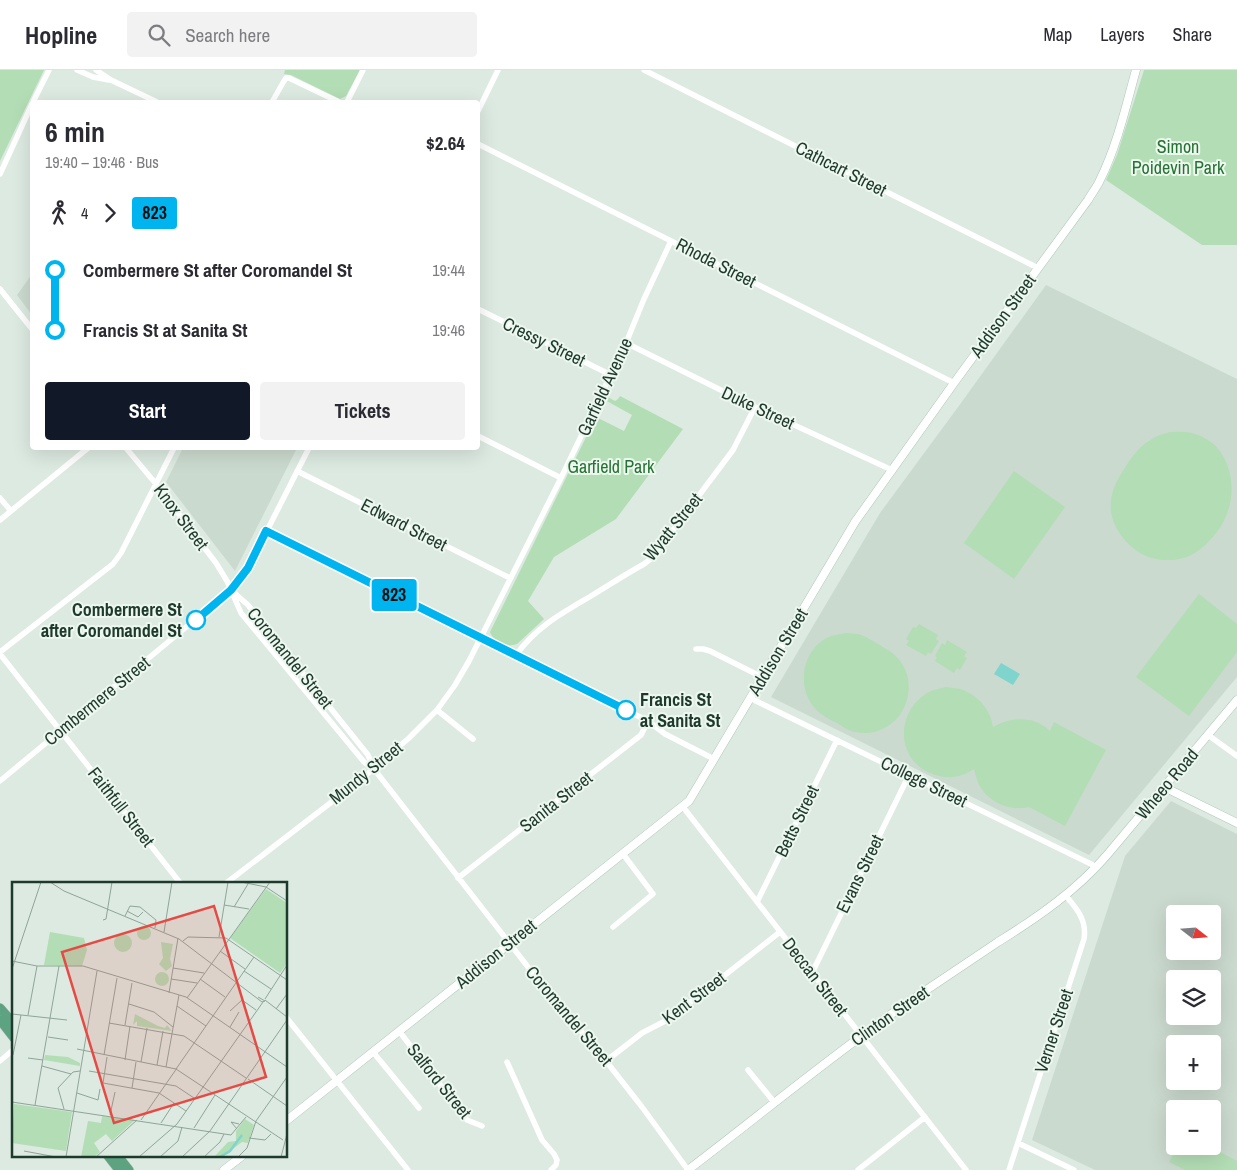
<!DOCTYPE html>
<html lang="en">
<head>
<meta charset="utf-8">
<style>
	:root { --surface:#fff; --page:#f2f2f3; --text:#2b2b33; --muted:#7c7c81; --line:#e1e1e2; --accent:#111827 }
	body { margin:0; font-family:"Archivo Narrow",sans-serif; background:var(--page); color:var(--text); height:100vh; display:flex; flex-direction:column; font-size:19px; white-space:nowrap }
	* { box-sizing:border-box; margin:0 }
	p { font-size:16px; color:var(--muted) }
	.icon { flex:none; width:28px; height:28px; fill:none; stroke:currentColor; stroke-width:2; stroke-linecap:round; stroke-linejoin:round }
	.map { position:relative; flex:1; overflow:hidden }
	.details { position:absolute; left:30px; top:30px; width:450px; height:350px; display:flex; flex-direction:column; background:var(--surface); border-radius:5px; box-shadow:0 5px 20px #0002 }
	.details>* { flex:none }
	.badge { padding:0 10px; border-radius:4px; font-size:18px; line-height:32px }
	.needle { width:32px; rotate:107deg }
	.buttons { position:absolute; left:1166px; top:835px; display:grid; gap:10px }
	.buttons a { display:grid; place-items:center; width:55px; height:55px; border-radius:5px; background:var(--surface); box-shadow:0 5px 20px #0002; font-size:25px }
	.map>.badge { position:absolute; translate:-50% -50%; box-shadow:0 0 0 2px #fff }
	.legs { display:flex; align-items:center; gap:8px; height:55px; padding:0 15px; font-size:16px }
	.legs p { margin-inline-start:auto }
	.headline { display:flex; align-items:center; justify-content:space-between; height:85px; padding:0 15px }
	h1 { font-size:28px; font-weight:700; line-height:38px }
	.button { display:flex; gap:10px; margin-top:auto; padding:10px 15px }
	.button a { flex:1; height:58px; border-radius:5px; background:var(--accent); color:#fff; font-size:20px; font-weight:700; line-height:58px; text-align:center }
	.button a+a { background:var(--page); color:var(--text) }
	ul { padding:0 15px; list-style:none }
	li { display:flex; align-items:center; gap:18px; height:60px; font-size:19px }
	li i { display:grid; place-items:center; width:8px; height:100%; margin:0 6px; background:currentColor }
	li i::after { content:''; width:12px; height:12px; margin:-6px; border:4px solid; border-radius:50%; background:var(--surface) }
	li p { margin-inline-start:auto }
	li:first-child i { background:linear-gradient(#0000 50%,currentColor 0) }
	li:last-child i { background:linear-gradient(currentColor 50%,#0000 0) }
	header { display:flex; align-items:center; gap:30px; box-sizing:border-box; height:70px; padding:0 25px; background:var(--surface); border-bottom:1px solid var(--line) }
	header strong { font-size:24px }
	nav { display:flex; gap:28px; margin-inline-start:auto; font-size:18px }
	.search { width:350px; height:45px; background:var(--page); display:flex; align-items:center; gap:12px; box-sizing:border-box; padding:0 18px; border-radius:5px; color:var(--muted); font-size:19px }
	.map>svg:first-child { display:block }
	.built { fill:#cbdacf; fill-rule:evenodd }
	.green { fill:#b3ddb5 }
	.water { fill:#7fd4ce }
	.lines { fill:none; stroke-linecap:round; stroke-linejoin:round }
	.secondary-casing { stroke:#afcaba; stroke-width:9 }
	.primary-casing { stroke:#c0c8c4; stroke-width:10 }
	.street { stroke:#fff; stroke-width:5.5 }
	.secondary { stroke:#fff; stroke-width:8 }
	.primary { stroke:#5da382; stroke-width:9 }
	.line-1-casing { stroke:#fff; stroke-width:11 }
	.line-1 { stroke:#00b5ef; stroke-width:8 }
	.stop-1-dot { fill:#fff; stroke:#00b5ef; stroke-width:2.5 }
	.labels { text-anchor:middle; stroke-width:4; stroke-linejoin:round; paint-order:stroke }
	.park-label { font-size:18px; fill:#257332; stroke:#edf7ef }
	.street-label { font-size:18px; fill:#1d3a2c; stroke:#edf7ef }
	.stop-label { font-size:18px; font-weight:bold; fill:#1d3a2c; stroke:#edf7ef; text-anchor:end }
	.inset-river { fill:none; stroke:#7fd4ce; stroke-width:2.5 }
	.inset-road { fill:none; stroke:#90a499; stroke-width:1 }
	.view { fill:#e64a45; fill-opacity:0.15; stroke:#e64a45; stroke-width:2.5 }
	.inset-edge { fill:none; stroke:#1d3a2c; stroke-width:2.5 }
</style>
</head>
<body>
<header>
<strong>Hopline</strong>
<div class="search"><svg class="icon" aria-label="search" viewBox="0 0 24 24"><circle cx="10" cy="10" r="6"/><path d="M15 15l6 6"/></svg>Search here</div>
<nav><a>Map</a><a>Layers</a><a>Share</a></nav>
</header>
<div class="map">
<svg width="1237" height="1100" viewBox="0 0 1237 1100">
	<rect width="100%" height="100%" fill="#dceae1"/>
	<path class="built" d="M32 204V245L17 225Z
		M1046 215 1237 309V607L1089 785 771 627 880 443 961 333Z
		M183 378H297L235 501 166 412Z
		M1171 731 1237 764V1100H1095L1032 1070 1125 786ZM1175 844H1212V881H1175ZM1175 909H1212V946H1175ZM1175 974H1212V1011H1175ZM1175 1039H1212V1076H1175Z"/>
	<path class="green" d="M0 0H44L0 91Z
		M285 0H360L346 26 340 29 291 5 284 4Z
		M1144 0H1237V175H1202L1106 110 1117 85Z
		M606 326 615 331 618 329 620 326 683 359 616 449 554 487 528 531 544 549 517 574C507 578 493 571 490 562L596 347 624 361 632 345 605 330Z
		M1170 362C1190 361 1199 363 1215 375 1237 399 1237 437 1216 463 1210 471 1202 479 1193 484 1179 492 1156 492 1142 484 1124 474 1108 452 1111 431 1112 418 1119 407 1126 396 1132 386 1141 375 1152 369 1157 365 1164 364 1170 362Z
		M1014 401 1065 437 1014 509 964 473Z
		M1199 524 1237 554V582L1189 646 1136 607Z
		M919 554 938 565 936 569 939 571 931 584 928 582 926 586 906 575 909 571 906 569 913 557 916 558Z
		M846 563C851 564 857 563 861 565 867 567 873 571 878 574 882 577 887 579 891 582 912 597 914 626 899 646 889 659 871 666 855 662 848 661 841 655 835 652 827 648 819 644 813 636 796 614 803 577 831 566 836 565 842 564 846 563Z
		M947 570 967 582 964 586 967 588 960 600 957 598 954 603 935 591 937 587 935 586 942 573 945 575Z
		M946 617C952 618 958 618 963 620 979 626 991 641 993 657 1010 647 1034 645 1050 661L1054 652 1106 680 1065 756 1029 737C1008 742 985 731 977 710 976 707 975 703 974 699 968 703 961 706 953 707 945 708 937 706 930 703 901 691 896 655 916 632 920 628 926 623 931 621 936 619 942 618 946 617Z
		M1178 1076H1209L1237 1091V1100H1185L1169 1092Z"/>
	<path class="water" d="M1001 593 1020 604 1013 615 994 604Z"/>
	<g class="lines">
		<g class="secondary-casing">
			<path id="secondary" d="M1164 717 1237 753
				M286 1051 689 731 855 452 954 313 1088 130C1092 123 1097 117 1100 110 1117 76 1126 36 1136 0
				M224 1100 242 1086
				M688 1100C760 1045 830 987 904 935 935 914 967 893 998 872 1038 847 1076 821 1107 785L1237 630"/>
		</g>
		<g class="primary-casing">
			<path id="primary" d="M0 938 14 954
				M0 950 14 968
				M108 1086 119 1100
				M118 1086 129 1100"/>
		</g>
		<path class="street" d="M77 0 93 7 109 10
			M96 0 111 10 157 32
			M644 0 1038 198
			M33 32 49 0
			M272 32 284 11 286 8H289L339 32
			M347 32 363 0
			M478 41 498 0
			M478 74 954 313
			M0 104 32 34
			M0 219 32 259
			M478 239 611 305
			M626 273 755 337 892 400
			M478 366 561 408
			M126 378 156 414 216 493 227 511 241 543 364 692 374 699
			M297 401 510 508
			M0 428 11 441
			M0 450 88 378
			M267 461 648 651 665 664 714 689
			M231 520 248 535 368 685 374 699 535 906 606 991 642 1037 688 1100
			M696 579H703L710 581 762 607
			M0 582 113 494 121 483 174 378
			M0 584 181 814
			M516 585C536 557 562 543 591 526 609 515 626 504 644 494L652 488 733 380 755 337
			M750 628 1097 797
			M437 640 473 669
			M1208 665 1237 686
			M0 711 231 520 248 498 309 378
			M683 737 966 1100
			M458 808 641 665 648 651
			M225 814 364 707 409 668 437 640 455 615 469 591 561 408 626 273 644 229 671 171
			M757 832 837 670
			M613 857 653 824 623 784
			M812 903 909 705
			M286 947 408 1100
			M399 961 467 1050 482 1056
			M373 982 419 1038
			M0 991 14 979
			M606 991 642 963 669 949 780 862
			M507 992 542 1070 554 1084 557 1090 556 1095 551 1100
			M748 1000 774 1032
			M1018 1073 1074 1100
			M858 1100 925 1047
			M1009 1100 1084 869C1087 850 1077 839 1066 826"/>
		<use href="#secondary" class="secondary"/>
		<use href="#primary" class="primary"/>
	</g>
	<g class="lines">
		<g class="line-1-casing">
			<path id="line-1" d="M196 550 231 520 248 498 266 461 626 640"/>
		</g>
		<use href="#line-1" class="line-1"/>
	</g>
	<g class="stop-1-dot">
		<circle cx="196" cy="550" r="9"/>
		<circle cx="626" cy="640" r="9"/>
	</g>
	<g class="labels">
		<g class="park-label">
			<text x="1178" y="83">Simon<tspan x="1178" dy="21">Poidevin Park</tspan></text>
			<text x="611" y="403">Garfield Park</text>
		</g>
		<g class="street-label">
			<text transform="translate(841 99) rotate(27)" y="6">Cathcart Street</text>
			<text transform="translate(716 193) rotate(27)" y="6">Rhoda Street</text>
			<text transform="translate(1003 246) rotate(-54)" y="6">Addison Street</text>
			<text transform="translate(544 272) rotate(26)" y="6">Cressy Street</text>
			<text transform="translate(605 317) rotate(-65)" y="6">Garfield Avenue</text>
			<text transform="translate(758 338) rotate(25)" y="6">Duke Street</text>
			<text transform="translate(181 447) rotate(53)" y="6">Knox Street</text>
			<text transform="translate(404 455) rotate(27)" y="6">Edward Street</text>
			<text transform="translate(673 457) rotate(-51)" y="6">Wyatt Street</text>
			<text transform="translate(778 582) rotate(-59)" y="6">Addison Street</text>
			<text transform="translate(290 588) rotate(51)" y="6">Coromandel Street</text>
			<text transform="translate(97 631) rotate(-39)" y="6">Combermere Street</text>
			<text transform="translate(366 703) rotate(-39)" y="6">Mundy Street</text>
			<text transform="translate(924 712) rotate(26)" y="6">College Street</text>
			<text transform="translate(1167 714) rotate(-50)" y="6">Wheeo Road</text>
			<text transform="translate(556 732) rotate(-38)" y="6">Sanita Street</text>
			<text transform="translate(121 737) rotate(52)" y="6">Faithfull Street</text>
			<text transform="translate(797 751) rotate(-64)" y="6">Betts Street</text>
			<text transform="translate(860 804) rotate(-64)" y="6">Evans Street</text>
			<text transform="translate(496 884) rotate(-39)" y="6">Addison Street</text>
			<text transform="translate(815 907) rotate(52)" y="6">Deccan Street</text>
			<text transform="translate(694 928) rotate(-37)" y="6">Kent Street</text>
			<text transform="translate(569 946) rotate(50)" y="6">Coromandel Street</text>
			<text transform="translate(890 946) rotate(-35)" y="6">Clinton Street</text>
			<text transform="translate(1054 961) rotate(-72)" y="6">Verner Street</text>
			<text transform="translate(439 1011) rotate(51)" y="6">Salford Street</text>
		</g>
		<g class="stop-label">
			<text x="182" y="546">Combermere St<tspan x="182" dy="21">after Coromandel St</tspan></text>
			<text x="640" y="636" text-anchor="start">Francis St<tspan x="640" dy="21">at Sanita St</tspan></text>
		</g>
	</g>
	<g transform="translate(12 812)">
		<rect width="275" height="275" fill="#dceae1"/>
		<path d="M254 7 275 21V81L268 91 218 56ZM125 51a7 7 0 1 1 14 0a7 7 0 1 1-14 0ZM38 50 72 56 75 68 70 84 32 83ZM102 61a9 9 0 1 1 18 0a9 9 0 1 1-18 0ZM149 60 161 62 158 77 160 84 154 89 147 82 151 76ZM143 97a7 7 0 1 1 14 0a7 7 0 1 1-14 0ZM123 132 146 144 153 146 155 143 160 149 125 144V139L121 143ZM33 173 56 175 68 181V184L32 178ZM2 222 60 230 54 269 0 261ZM90 234 123 238 100 259 94 252 82 261 88 270 82 275H69L76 239 89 241ZM233 237 242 243 236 261 230 260 210 275H202L216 260 224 259V249Z" fill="#b3ddb5"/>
		<path class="inset-river" d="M208 275 218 269 230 253"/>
		<path class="inset-road" d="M38 0 52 9 167 57 250 120 253 119 246 115M229 0 254 5 275 19M212 23 237 27M222 25 236 2M115 29 126 35 131 30M113 34 118 24 128 25 144 38 143 46M91 38 94 37 100 0M152 50 160 0M207 55 216 0M171 59 176 55 214 56 275 98M208 69 233 87M0 79 25 84H71L174 115 275 185M161 86 192 91M0 87 29 0M232 89 259 107M159 97 185 101M188 97 213 115M157 111 166 56M175 116 258 0M253 117 275 83M253 118 275 135M117 122 142 130 161 145M165 124 194 144M264 127 275 112M218 129 230 118 244 128M0 132 55 138M16 133 25 84M97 141 172 154 234 196M113 143 120 101M218 145 227 130M36 155 56 158M65 167 164 187 271 258M1 173 9 133M92 173 105 96M95 175 91 201 147 211 174 229M16 176 31 178M113 178 118 144M129 180 135 146M145 183 151 149M30 184 59 192M154 185 167 113M164 187 242 75M77 189 164 204 182 216M236 197 275 224M120 206 124 180M65 211 86 218 88 207M0 220 219 253 234 235M23 223 47 84M52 227 46 206 61 190 68 189M98 233 103 210M129 238 165 186M149 241 162 221M182 246 203 213M225 247 219 240 227 242M237 256 253 258 259 252M12 269 44 275M54 275 85 89M84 275 125 238M127 275 165 242 251 120M148 275 166 259 170 245M170 275 198 249 275 138M192 275 208 260 212 252M226 275 235 266 244 239 275 195M259 275H269L275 252"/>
		<path class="view" d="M202 24 254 195 102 241 50 70Z"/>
		<rect width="275" height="275" class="inset-edge"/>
	</g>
</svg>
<div class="buttons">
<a><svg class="needle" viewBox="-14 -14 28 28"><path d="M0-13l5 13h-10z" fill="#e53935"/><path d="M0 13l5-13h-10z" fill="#7c7c81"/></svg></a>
<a><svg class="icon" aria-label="layers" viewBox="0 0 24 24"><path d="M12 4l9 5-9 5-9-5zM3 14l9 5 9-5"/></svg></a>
<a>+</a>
<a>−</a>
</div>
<b class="badge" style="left:394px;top:525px;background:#00b5ef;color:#111">823</b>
<section class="details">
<div class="headline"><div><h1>6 min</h1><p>19:40 – 19:46 · Bus</p></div><b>$2.64</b></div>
<div class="legs"><svg class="icon" aria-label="walk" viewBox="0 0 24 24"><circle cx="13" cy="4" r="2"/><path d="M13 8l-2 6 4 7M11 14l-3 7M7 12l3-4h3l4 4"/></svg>4<svg class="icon" aria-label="forward" viewBox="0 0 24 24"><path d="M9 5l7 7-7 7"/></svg><b class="badge" style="background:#00b5ef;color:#111">823</b></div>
<ul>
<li><i style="color:#00b5ef"></i><b>Combermere St after Coromandel St</b><p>19:44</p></li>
<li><i style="color:#00b5ef"></i><b>Francis St at Sanita St</b><p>19:46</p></li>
</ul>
<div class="button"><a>Start</a><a>Tickets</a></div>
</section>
</div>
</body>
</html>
